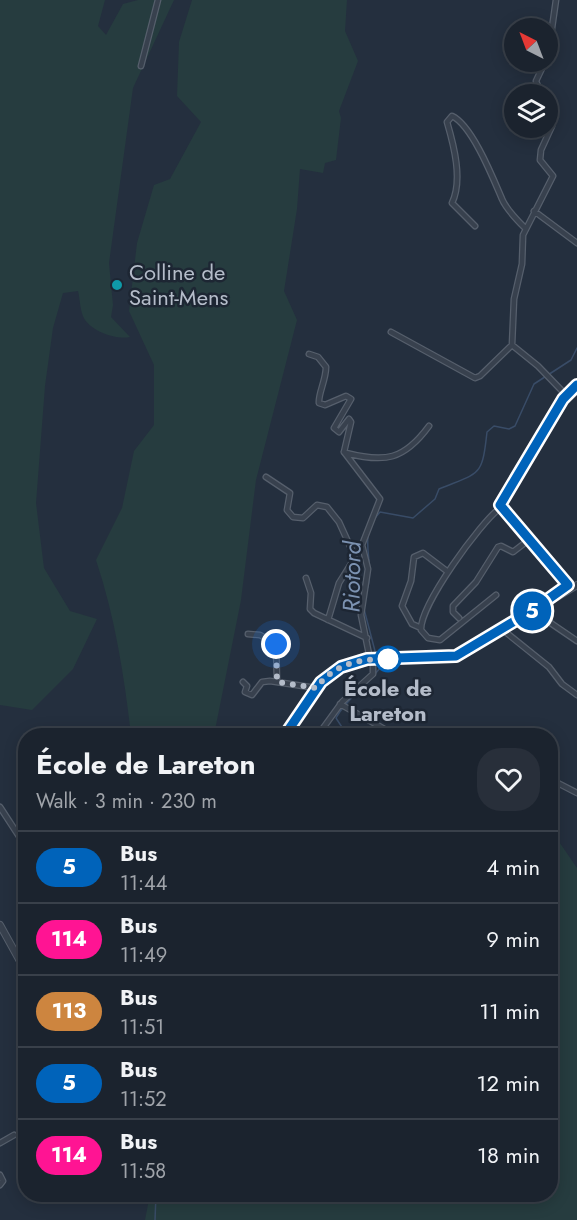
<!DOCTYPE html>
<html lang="en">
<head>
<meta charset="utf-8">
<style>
	:root { --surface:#1b232e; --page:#282f3a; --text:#f1f3f6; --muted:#a0a4aa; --line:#39404a }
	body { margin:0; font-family:Jost,sans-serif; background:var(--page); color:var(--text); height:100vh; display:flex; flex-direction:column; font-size:22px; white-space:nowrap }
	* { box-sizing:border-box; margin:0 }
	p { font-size:20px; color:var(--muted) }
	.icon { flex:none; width:33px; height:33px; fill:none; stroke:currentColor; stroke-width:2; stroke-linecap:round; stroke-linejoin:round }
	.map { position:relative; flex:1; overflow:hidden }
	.sheet { position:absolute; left:18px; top:728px; width:540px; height:474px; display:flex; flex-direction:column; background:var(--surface); border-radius:24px; box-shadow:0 3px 15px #0003,0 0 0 2px var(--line) }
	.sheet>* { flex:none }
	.badge { padding:0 12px; border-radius:20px; font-size:21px; line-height:39px }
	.needle { width:39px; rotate:318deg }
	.controls { position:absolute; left:504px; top:18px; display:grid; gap:12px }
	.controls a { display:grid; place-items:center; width:54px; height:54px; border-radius:50%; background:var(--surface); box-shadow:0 3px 15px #0003,0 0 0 2px var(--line); font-size:30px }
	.you { position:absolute; width:30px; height:30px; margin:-15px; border:4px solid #fff; border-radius:50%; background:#1a73e8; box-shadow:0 0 0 9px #1a73e833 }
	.map>.badge { position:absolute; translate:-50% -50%; box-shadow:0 0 0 3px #fff }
	.round { display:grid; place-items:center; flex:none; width:63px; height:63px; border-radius:24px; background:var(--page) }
	.summary { display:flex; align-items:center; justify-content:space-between; height:102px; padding:0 18px }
	h1 { font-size:28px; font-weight:700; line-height:45px }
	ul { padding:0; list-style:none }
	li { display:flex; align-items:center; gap:18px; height:72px; padding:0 18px; border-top:2px solid var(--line) }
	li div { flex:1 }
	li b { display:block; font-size:22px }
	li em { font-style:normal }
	li .badge { min-width:66px; font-weight:700; text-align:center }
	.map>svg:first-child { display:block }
	.green { fill:#263c3f }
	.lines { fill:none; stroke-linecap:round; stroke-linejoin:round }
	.stream { stroke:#394c67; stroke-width:1.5 }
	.minor-casing { stroke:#565f6c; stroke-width:7 }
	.tertiary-casing { stroke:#565f6c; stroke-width:8 }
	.minor { stroke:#38414e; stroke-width:4.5 }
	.tertiary { stroke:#38414e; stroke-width:6 }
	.line-casing { stroke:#fff; stroke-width:14 }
	.line { stroke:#0063ba; stroke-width:9 }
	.walk { stroke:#b4bcc9; stroke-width:6; stroke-dasharray:0 10.8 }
	.culture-dot { fill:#0f9aa8; stroke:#1d2633; stroke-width:2 }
	.stop-dot { fill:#fff; stroke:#0063ba; stroke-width:3 }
	.labels { text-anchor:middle; stroke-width:5; stroke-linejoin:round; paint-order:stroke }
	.poi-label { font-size:22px; fill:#b4bcc9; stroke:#1d2633; text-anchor:start }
	.stop-label { font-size:22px; font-weight:bold; fill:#b4bcc9; stroke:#1d2633 }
	.water-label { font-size:24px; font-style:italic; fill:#7c92b1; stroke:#1d2633 }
</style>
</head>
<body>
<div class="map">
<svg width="577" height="1220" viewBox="0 0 577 1220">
	<rect width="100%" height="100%" fill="#242f3e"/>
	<path class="green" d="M0 0H105L98 26 106 35 123 4 138 0H174L133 88 109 263 113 305 111 317 130 337C116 340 89 331 83 316 80 309 80 299 78 291L63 293 53 328 45 386 36 503 44 568 70 611 97 619 73 669 32 710 0 705Z
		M192 0H347L345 31 358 61 339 111 341 118 336 160 325 163 323 173 300 169 297 209 284 291 297 320 256 480 241 600 214 735H131C124 675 115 617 96 560L122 508 134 451 154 425V365L129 311 137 243 154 185 170 179 201 122 177 96 179 42Z
		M551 830 577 868V1220H145L150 1194H550Z"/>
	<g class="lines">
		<path class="stream" d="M375 518 380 512 413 518 435 499 439 489C480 472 482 478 487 432L494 426 509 429 515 426 534 384 571 360 577 348
			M368 587C373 567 366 555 368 536
			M364 609 375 651
			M347 735 336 718C347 697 369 685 382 665
			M155 1220 156 1194"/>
		<g class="minor-casing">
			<path id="minor" d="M548 56 556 0
				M141 66 158 0
				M541 94 536 81 545 62
				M534 211 577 243
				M475 226 452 203C463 180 454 146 447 122L452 116C472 125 493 178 502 199 506 209 517 220 525 228
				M391 332 475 378 480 376 512 345 514 299 522 264 523 235 553 176 540 160 541 150 552 126 548 113
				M512 345 538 366 566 395
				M309 354 318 357 326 367C326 380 318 394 319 403L325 405 346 396 351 399 334 428 339 432 349 419 351 422 344 452
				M344 452 380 499 362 545 368 569 361 615 370 659
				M346 453C385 463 404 460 429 426
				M266 477 290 493 287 510 293 517 303 518 317 505 327 507 339 522 354 555V559L339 583 328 620
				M500 508 560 573 568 585
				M306 578 311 593 310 609 314 613 367 638
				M496 595 440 640 428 638 421 630C420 605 480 523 500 508L501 503 563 399 577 385
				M533 611 577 641
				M459 618 453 612V606L476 582 498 547 501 546 513 552 530 539
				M421 628 412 624 402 606 411 581 414 557 423 553 448 572
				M503 630 549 667 562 684 577 695
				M248 634 260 635 276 644 277 682
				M243 682 247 686 245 692 252 695 262 682 270 681 316 688
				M340 704 395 735
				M318 735 342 702 373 674V659
				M550 779 577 793
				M0 807 26 847
				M0 1143 14 1135
				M0 1175 3 1181 0 1185"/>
		</g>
		<g class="tertiary-casing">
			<path id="tertiary" d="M285 735 321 682 349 662 461 654 577 585
				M0 925 26 972"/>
		</g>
		<use href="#minor" class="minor"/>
		<use href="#tertiary" class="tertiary"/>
	</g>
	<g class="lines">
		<g class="line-casing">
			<path id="line" d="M285 735 321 682 341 667 367 659 456 656 533 610 568 585 500 505 563 399 577 385"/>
		</g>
		<use href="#line" class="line"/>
		<path class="walk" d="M276 644 277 682 316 688C335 663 360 659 388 659"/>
	</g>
	<circle class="culture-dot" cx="117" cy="285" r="6"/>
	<circle class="stop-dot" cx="388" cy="659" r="12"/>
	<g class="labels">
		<g class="poi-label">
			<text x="129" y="280">Colline de<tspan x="129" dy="25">Saint-Mens</tspan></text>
		</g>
		<g class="stop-label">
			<text x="388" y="696">École de<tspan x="388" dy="25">Lareton</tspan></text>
		</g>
		<g class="water-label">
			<text transform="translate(352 577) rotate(-89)" y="8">Riotord</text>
		</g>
	</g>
</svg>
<div class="controls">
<a><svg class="needle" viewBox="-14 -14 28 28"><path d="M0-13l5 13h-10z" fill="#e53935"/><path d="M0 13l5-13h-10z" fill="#a0a4aa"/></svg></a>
<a><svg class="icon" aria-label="layers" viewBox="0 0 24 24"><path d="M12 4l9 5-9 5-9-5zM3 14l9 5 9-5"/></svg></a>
</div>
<div class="you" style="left:276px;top:644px"></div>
<b class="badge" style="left:532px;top:611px;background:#0063ba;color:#fff">5</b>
<section class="sheet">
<div class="summary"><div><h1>École de Lareton</h1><p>Walk · 3 min · 230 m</p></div><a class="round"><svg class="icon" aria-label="heart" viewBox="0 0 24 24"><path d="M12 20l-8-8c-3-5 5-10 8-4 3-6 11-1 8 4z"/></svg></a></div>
<ul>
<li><span class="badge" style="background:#0063ba;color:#fff">5</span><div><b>Bus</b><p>11:44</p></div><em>4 min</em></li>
<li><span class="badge" style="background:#ff1493;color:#fff">114</span><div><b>Bus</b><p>11:49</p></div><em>9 min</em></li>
<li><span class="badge" style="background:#cd853f;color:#fff">113</span><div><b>Bus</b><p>11:51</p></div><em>11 min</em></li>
<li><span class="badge" style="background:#0063ba;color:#fff">5</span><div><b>Bus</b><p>11:52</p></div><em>12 min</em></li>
<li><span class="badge" style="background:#ff1493;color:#fff">114</span><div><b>Bus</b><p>11:58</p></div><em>18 min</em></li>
</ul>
</section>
</div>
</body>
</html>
